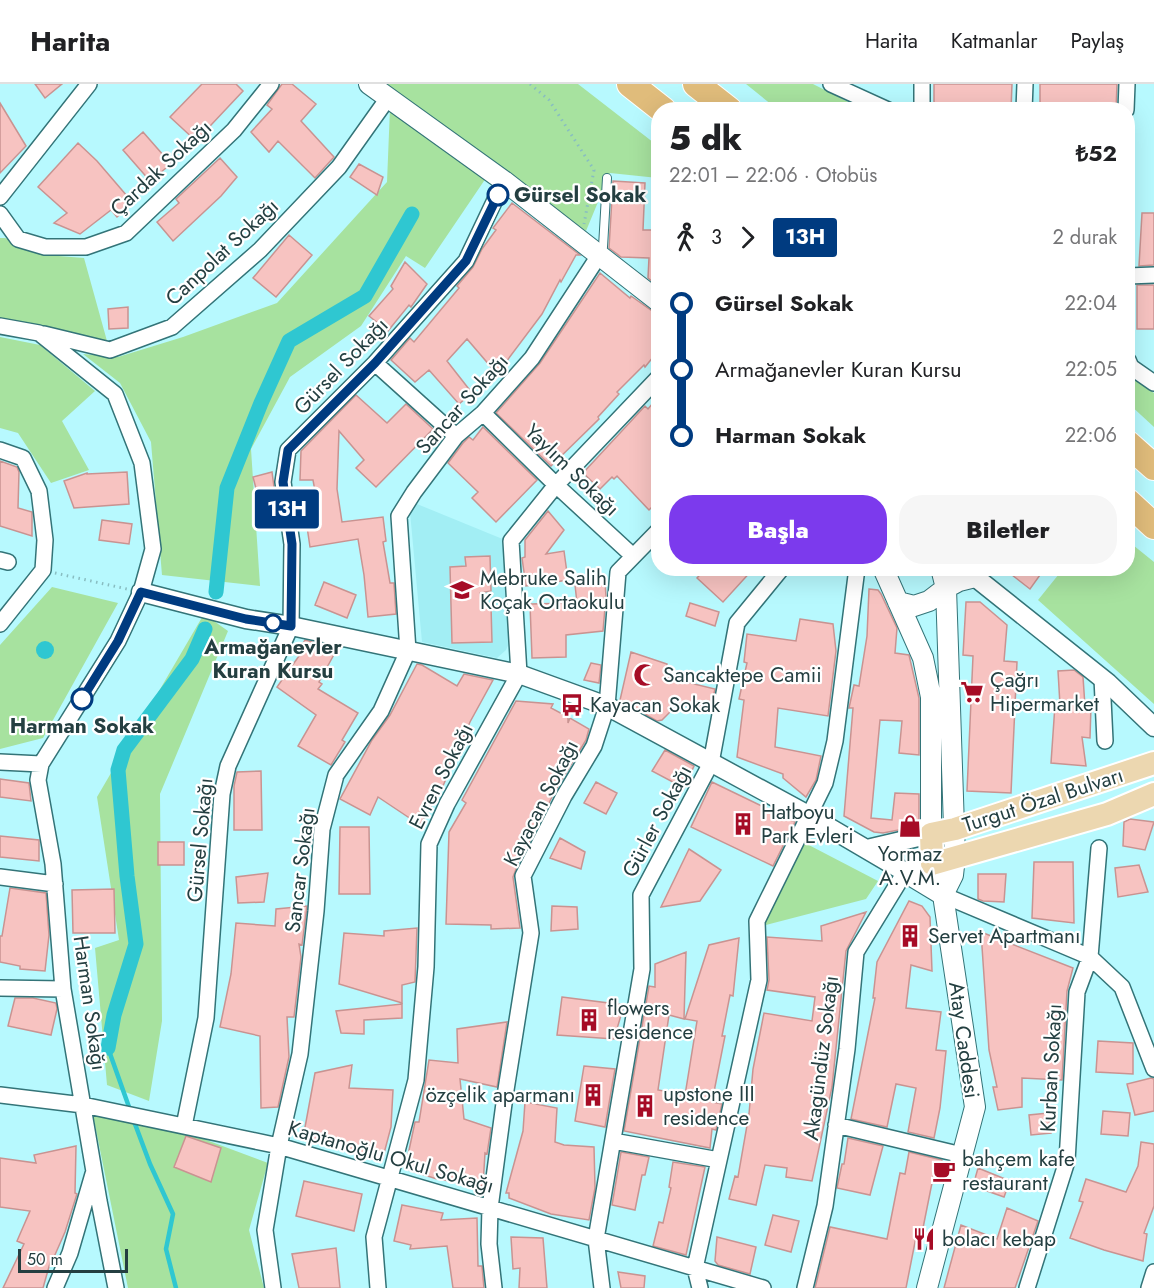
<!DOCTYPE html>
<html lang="tr">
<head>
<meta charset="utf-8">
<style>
	:root { --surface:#fff; --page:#f6f6f6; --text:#202124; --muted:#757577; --line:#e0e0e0; --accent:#7c3aed }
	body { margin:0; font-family:Jost,sans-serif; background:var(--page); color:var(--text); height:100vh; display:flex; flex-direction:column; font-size:22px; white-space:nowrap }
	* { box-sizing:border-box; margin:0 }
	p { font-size:20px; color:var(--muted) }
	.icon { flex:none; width:33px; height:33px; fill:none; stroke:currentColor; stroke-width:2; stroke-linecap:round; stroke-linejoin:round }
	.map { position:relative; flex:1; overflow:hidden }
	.drawer { position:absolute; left:651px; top:18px; width:484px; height:474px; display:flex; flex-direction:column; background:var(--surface); border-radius:24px; box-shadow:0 6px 24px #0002 }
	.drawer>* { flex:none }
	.badge { padding:0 12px; border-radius:4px; font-size:21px; line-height:39px }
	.scale { position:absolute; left:18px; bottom:15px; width:110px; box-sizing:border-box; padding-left:6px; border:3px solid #243f41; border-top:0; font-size:16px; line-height:21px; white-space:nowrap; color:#243f41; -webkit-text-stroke:4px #fff; paint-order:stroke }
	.map>.badge { position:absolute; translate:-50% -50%; box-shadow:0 0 0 3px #fff }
	.legs { display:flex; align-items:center; gap:9px; height:66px; padding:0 18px; font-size:20px }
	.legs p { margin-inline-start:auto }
	.headline { display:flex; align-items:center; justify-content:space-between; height:102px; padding:0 18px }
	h1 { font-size:33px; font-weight:800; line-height:45px }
	.button { display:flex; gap:12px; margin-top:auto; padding:12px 18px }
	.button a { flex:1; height:69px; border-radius:24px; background:var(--accent); color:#fff; font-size:24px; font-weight:800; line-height:69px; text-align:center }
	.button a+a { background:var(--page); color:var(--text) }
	ul { padding:0 18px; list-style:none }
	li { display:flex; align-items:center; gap:21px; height:66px; font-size:22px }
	li i { display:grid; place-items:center; width:9px; height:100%; margin:0 8px; background:currentColor }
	li i::after { content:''; width:15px; height:15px; margin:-8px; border:4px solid; border-radius:50%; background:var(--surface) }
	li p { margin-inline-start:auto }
	li:first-child i { background:linear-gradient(#0000 50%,currentColor 0) }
	li:last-child i { background:linear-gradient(currentColor 50%,#0000 0) }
	header { display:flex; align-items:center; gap:36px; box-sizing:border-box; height:84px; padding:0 30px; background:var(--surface); border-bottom:2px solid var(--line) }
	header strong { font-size:28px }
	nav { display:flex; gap:33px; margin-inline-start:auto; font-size:21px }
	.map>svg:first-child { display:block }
	.built { fill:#a2eef4 }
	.green { fill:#a7e29f }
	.water { fill:#2fc7d1 }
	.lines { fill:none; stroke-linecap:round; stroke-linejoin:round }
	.stream { stroke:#2fc7d1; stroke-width:4.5 }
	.canal { stroke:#2fc7d1; stroke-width:15 }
	.building { fill:#f7c3c1; stroke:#c99391; stroke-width:1.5 }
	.service-casing { stroke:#337478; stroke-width:10 }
	.minor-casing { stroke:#337478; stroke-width:18 }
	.tertiary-casing { stroke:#337478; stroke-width:21 }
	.secondary-casing { stroke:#337478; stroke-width:22 }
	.primary-casing { stroke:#fff; stroke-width:26 }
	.motorway-casing { stroke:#fff; stroke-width:28 }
	.path { stroke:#88bdc1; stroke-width:3; stroke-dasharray:1.5 4.5; stroke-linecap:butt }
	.service { stroke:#fff; stroke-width:8 }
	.minor { stroke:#fff; stroke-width:15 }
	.tertiary { stroke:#fff; stroke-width:18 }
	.secondary { stroke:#fff; stroke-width:20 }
	.primary { stroke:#ecd7b0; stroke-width:22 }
	.motorway { stroke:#e0bc7b; stroke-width:26 }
	.line-1-casing { stroke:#fff; stroke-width:14 }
	.line-1 { stroke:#003b80; stroke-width:9 }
	.stop-1-dot { fill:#fff; stroke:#003b80; stroke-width:3 }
	.labels { text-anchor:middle; stroke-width:4.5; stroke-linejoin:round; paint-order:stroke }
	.street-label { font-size:21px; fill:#243f41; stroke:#fff }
	.stop-label { font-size:21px; font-weight:bold; fill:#243f41; stroke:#fff }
	.poi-label { font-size:21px; fill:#243f41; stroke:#fff; text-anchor:start }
</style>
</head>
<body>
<header>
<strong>Harita</strong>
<nav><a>Harita</a><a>Katmanlar</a><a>Paylaş</a></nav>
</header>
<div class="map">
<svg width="1154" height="1204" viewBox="0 0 1154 1204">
	<rect width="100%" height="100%" fill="#b7f9fe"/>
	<path class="built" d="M417 420 505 456 511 555 506 566 497 574 422 558 410 428Z"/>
	<path class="green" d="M385 0H578L658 62V94L610 89 586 147Z
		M746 0H813L862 25H777Z
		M390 24 486 94 425 184 406 172 361 242 290 293 251 365 260 502 162 491 151 358 120 299 83 270 118 273 183 253 277 219 387 98Z
		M0 154H5L46 171 84 174 107 257 0 237Z
		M0 253 40 261 95 307 62 337 89 386 51 399 18 349 0 344Z
		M1128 288 1154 309V343L1128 319Z
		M1128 457 1154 478V620L1038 516 1063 485 1128 484Z
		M52 503 118 519 43 654 0 665V561Z
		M204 530 228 547 160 710 162 937 149 1017 107 1001 95 864 119 856 97 713Z
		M803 758 878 797 866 815 762 842Z
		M93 1031 185 1048 268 1079 249 1146 264 1204H128Z"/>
	<path class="water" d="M36 566a9 9 0 1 1 18 0a9 9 0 1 1-18 0Z"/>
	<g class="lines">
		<path class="stream" d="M108 964 129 1023
			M135 1040 150 1080 173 1130 166 1165 176 1204"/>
		<path class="canal" d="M216 508 227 404 261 319 289 257 365 212 412 130
			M108 964 114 931 136 860 127 792 118 686 124 666 192 575 205 545"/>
	</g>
	<path class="building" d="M35 0H62L45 14Z
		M202 0H236L243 7 196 57 170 33Z
		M282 0H292L316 20 301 37 334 73 315 94 278 57 269 68 251 48 272 25 267 21Z
		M934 0H1012L1011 26H934Z
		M1040 0H1117L1116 26H1040Z
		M0 19 26 62 0 89Z
		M143 48 171 80 150 97 123 66Z
		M78 59 97 77 133 119 117 133 111 126 80 150 54 139 67 129 38 103Z
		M220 74 237 93 221 112 173 157 157 138 179 119 176 115Z
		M359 80 383 93 377 111 350 93Z
		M613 97 645 99 643 146H658V202L648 194 649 174 621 173 609 164Z
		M512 119 580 171H576L561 198 560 196 542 230 497 290 467 255 447 277 472 309 459 320 429 286 415 298 391 276 410 254 414 258 459 204 457 202 473 183 482 165 496 146 493 144Z
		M1142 129H1154V181L1139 182Z
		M289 151 312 171 276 213 253 194Z
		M405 178 427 200 411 223 409 221 388 247 369 232 393 205 391 202Z
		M600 189 630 214 631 212 651 226 658 229V267L645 283 644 281 617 308 619 310 598 333 599 335 551 382 496 329 540 279Z
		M1137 201H1154V245H1137Z
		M128 223V244L109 245 108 225Z
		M356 311 387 339 406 320 433 345 376 403 356 384 364 376 339 347 337 405 342 438 383 433 386 457 383 458 390 499H394L396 530 368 533 364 491 358 455 310 463 306 436 320 434 313 396H300L301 367Z
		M658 313V417L649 426 617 392 614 395 612 393 600 405 583 389 645 322 648 325Z
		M483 343 537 396 496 438 472 414 478 408 448 379 463 359 469 353 473 356Z
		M0 377 17 383 19 388 18 424 32 428V452L0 442Z
		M127 388 129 420 74 424 64 397 87 389V390Z
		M272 388 276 418 259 416 253 393Z
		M548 427 564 446 546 470 564 467 568 496 526 502 522 474 525 473V456Z
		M102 436 132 440 129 460 99 456Z
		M490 472 491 507 480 509 482 522H491L492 558 452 559 450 483 466 482 465 473Z
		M706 484H754L723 518 697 494Z
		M1003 484H1045L1030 505Z
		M324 498 356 511 347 534 315 521Z
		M605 498 606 512 603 547 566 551V573L532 574 530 520 577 519 575 501Z
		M869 505 878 506 881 510 897 544 895 569 909 571 919 614V671L899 669 902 637 880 636 871 734 892 736 895 709 919 710V741L910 742 909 744 883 749 874 748 844 732 853 624H849L854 601 859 602 867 552Z
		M966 518H980L1007 541 1004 577 1017 578 1011 709 967 707 973 572 963 571Z
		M690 519 719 528 715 542 686 532Z
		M800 535 833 540 836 567 828 632 778 624 775 663 821 672 816 696 806 713 783 694V690L737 673 744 616 739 615 747 579 744 578 747 550 796 557Z
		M305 556 337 565 319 598 322 600 318 605 358 629 342 656 345 658 331 681 298 662 316 631 277 603 299 572 297 571Z
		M631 568 667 580 665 593 715 605 710 627 671 618 670 628 662 636 657 637 620 616Z
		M591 579 601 581 599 599 584 596Z
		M417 580 422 581 457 602 464 590 493 596 470 638 443 702 420 741 378 713 370 731 340 715 372 656 390 631Z
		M1074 586 1083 593 1085 622H1091L1090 654 1082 653 1086 682 1051 679 1055 621H1060L1058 587Z
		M516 617 553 620 551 624 568 633V639L570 634 589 645 586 656 555 707 525 767 518 764V780L513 793 520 844 491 845V841L446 840 449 748 466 719 462 716Z
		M665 666 694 682 684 704 652 687Z
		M261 687 262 746H234V702L237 688Z
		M0 695 29 699 31 717 0 713Z
		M596 698 617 709 606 730 584 719Z
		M712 698 795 738 773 782 691 743Z
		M1130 735 1154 738 1145 766 1123 762 1124 738Z
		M340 743H369L370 810H339Z
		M0 752 39 756V777L0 773Z
		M560 754 585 768 581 785 550 774Z
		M158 758H184V781H158Z
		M689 765 721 786 700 817 661 823Z
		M1034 778H1073L1074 839 1032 834Z
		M1139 781 1148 808 1118 813 1115 784Z
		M268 789 264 818 238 819 236 793Z
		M978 790H1006L1004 818 983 817 978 815Z
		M10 804 46 809 49 851 45 887 20 885V882L0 878V852H2Z
		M114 805 115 849H73L72 806Z
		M909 817 922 822 930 833 932 887 911 881 906 924 941 928 936 966 946 967 940 1024 934 1054 908 1048 916 1004 896 1000 887 1043 851 1035 875 914H873L877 878Z
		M307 822 302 861 299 860 301 873 294 933H287L289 973 278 1023 261 1024 260 952 220 943 231 890 236 839 275 842 276 825Z
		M552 822 577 823 578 845 551 847Z
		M866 828 846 867 832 1003 812 1097 786 1093 787 1084 765 1081 756 1121 729 1115 735 1092 738 1093 749 1030 753 985 764 929 812 937 815 913 767 906 769 896 767 853 822 857 821 842Z
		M417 844 415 898 402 901V919L339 900 344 849 384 852V847Z
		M981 848 1073 884 1067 907 1062 996 1022 994V1023L998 1026 993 1003H997L989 966Z
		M739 854 733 912 730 911 722 952H725L712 1018 722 1020 716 1046 712 1045 710 1064 624 1047 649 902 655 903V880L686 868 684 935 669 931 658 1006 685 1011 697 937 685 935 709 861Z
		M562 913 624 921 614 955 557 951Z
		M15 914H33L56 919 57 925 51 951 8 942Z
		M402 920V934L364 936V950L341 949 336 927Z
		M507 938 497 1003 460 995 464 1035 491 1044 487 1070 485 1069 483 1102 437 1095 405 1085 415 1038H419L429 976 458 979 457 945Z
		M1098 957 1133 959V990L1096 988Z
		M352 981 349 1004 393 1006 391 1043 382 1077 349 1068V1065L303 1054 315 989Z
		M584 982 615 985 605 1043 575 1037Z
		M1151 994 1154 995V1027L1135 1031 1127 1000Z
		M525 1018 557 1024 555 1058 564 1061 594 1063 595 1104 589 1136 551 1130 509 1114V1109H506L523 1047Z
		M1103 1027 1130 1029 1128 1052 1101 1050Z
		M1048 1029 1051 1049 1031 1051 1029 1031Z
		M186 1052 221 1064 211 1098 174 1083Z
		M848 1054 883 1062 870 1111 837 1104 842 1080H844Z
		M1141 1058 1154 1060V1122L1144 1149 1147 1150 1143 1177 1104 1166 1070 1154 1083 1118 1079 1117 1086 1095 1126 1108 1138 1082Z
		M76 1062 75 1109 77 1110 65 1148 54 1173 52 1172 43 1204H3L24 1160 17 1157 30 1127 0 1123V1074L36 1079 34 1071Z
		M621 1068 649 1073 645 1091H642L635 1126 612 1121Z
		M909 1068 942 1076 939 1090 934 1089 922 1149 917 1148 906 1204H815L830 1143 887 1155 900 1089 905 1090Z
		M673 1078 705 1083 686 1171 653 1162 659 1138 663 1139 671 1104 669 1103Z
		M978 1084 1010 1097 1004 1113 973 1102Z
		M304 1097 362 1110 354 1147 296 1132Z
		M402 1121 443 1129 441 1136 477 1134 478 1182H482L484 1204H453L447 1162 410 1165 411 1161 394 1157Z
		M1007 1124 1038 1137 1015 1204H944L961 1141 997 1155Z
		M773 1131 799 1137 791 1168 765 1161Z
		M511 1153 543 1154 547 1204H519L520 1184 513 1185Z
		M717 1153 756 1163 750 1190 718 1181 715 1177Z
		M336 1164 340 1204H299L292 1170Z
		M618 1188 645 1192 644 1204H621Z"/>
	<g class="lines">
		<g class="service-casing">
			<path id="service" d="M600 170 603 163 607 94"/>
		</g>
		<g class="minor-casing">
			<path id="minor" d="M831 0 888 26
				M922 26V0
				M1024 26 1025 0
				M1126 26 1127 0
				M0 113 89 0
				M0 130 18 155 45 163H86L126 149 234 46 271 0
				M1128 192 1154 191
				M0 242 39 249 115 310 142 379 153 465 141 508 118 557 41 680 38 696 53 780 63 905 99 1117 116 1204
				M44 250 110 266 172 243 260 166 339 83 388 14
				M1128 276 1131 283 1154 299
				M375 279 456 352
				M483 329 556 401 633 472
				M0 366 23 374 39 407 45 456 43 486 0 540
				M0 476 8 478
				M1102 594 1105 657
				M0 678 41 680
				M0 793 55 800
				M943 811 1090 873 1122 903 1154 985
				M0 904 63 905
				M0 1011 83 1021 279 1062 763 1204
				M836 1041 962 1071
				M184 1042 206 934 222 710 228 682 291 542 292 460 283 398 288 366 375 279 466 177 504 97
				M613 1057 719 1076
				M55 1204 70 1169 93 1090
				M273 1204 265 1146 279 1062 300 970 316 827 322 745 336 691 381 627 408 567 399 432 414 408 456 352 483 329 532 274 600 170
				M378 1204 374 1153 416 996 426 883 429 760 447 720 519 590 511 457 556 401 658 294
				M494 1204 489 1160 490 1124 505 1012 531 849 523 792 564 712 594 662 607 622 618 488 658 447
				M602 1204 596 1155 642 885 641 811 711 679 737 539 782 484
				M700 1204 695 1184 759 896 757 837 825 699 835 657 857 484
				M805 1204 825 1122 847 965 856 868 905 788
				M1027 1204 1067 1077 1077 908 1090 873 1099 764
				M1149 1204 1154 1188"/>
		</g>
		<g class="tertiary-casing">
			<path id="tertiary" d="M975 493 1108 599 1154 643
				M141 508 246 535 291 542 519 590 607 622 808 731 905 788 932 780
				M867 765 931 750"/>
		</g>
		<g class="secondary-casing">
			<path id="secondary" d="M369 0 504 97 658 217
				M883 484 923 574 931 613V750
				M941 484 946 504 955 773 953 791 943 811
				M898 518 914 522 929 517 946 504 959 497 975 493 965 484
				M905 788 943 811
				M927 1204 975 1023 943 811 932 780"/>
		</g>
		<g class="primary-casing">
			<path id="primary" d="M1154 679 955 745 931 750 932 780 1107 730 1154 710"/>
		</g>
		<g class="motorway-casing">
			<path id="motorway" d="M630 0 663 26
				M696 0 729 26
				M1128 360 1154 383
				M1128 418 1154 442"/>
		</g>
		<path class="path" d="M530 0 549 16 594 86 584 140
			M55 489 127 505"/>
		<use href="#service" class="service"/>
		<use href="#minor" class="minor"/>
		<use href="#tertiary" class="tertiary"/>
		<use href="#secondary" class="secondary"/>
		<use href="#primary" class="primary"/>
		<use href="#motorway" class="motorway"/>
	</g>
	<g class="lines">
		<g class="line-1-casing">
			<path id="line-1" d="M82 615 118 557 141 508 246 535 291 542 292 460 283 398 288 366 375 279 466 177 498 111"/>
		</g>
		<use href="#line-1" class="line-1"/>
	</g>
	<defs>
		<g id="school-bare" transform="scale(1.8)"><path d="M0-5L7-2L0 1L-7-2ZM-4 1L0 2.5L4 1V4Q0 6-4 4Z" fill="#a60c26" stroke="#fff" stroke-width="2.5" paint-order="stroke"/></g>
		<g id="mosque-bare" transform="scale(1.8)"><path d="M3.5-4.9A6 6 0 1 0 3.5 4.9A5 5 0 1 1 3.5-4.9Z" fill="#a60c26" stroke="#fff" stroke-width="2.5" paint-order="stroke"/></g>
		<g id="supermarket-bare" transform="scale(1.8)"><path d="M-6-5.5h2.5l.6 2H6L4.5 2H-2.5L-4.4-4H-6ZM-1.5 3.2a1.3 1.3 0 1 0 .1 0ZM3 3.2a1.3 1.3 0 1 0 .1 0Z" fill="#a60c26" stroke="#fff" stroke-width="2.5" paint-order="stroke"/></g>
		<g id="bus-bare" transform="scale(1.8)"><path d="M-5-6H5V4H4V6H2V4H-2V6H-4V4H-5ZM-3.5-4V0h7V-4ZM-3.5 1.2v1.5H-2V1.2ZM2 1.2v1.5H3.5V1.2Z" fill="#a60c26" stroke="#fff" stroke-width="2.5" paint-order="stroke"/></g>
		<g id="building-bare" transform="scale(1.8)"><path d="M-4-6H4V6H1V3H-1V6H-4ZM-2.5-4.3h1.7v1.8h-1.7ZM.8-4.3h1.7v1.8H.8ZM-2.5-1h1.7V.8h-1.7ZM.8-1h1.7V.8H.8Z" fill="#a60c26" stroke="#fff" stroke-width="2.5" paint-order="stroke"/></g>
		<g id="shop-bare" transform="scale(1.8)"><path d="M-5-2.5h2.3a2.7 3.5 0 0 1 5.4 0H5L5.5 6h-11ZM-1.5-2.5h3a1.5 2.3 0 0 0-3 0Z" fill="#a60c26" stroke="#fff" stroke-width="2.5" paint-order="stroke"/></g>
		<g id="cafe-bare" transform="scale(1.8)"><path d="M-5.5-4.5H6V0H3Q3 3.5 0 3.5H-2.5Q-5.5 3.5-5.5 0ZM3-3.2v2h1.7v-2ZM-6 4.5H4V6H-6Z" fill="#a60c26" stroke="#fff" stroke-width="2.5" paint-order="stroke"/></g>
		<g id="restaurant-bare" transform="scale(1.8)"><path d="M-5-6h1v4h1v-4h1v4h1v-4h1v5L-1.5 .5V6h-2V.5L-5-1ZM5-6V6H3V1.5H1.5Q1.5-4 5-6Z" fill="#a60c26" stroke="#fff" stroke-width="2.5" paint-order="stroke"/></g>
	</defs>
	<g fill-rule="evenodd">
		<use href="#school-bare" x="462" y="506"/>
		<use href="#mosque-bare" x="645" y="591"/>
		<use href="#supermarket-bare" x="972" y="608"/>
		<use href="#bus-bare" x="572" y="621"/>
		<use href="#building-bare" x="743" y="740"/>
		<use href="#shop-bare" x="910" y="742"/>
		<use href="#building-bare" x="910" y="852"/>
		<use href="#building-bare" x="589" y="936"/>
		<use href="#building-bare" x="593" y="1011"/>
		<use href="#building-bare" x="645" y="1022"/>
		<use href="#cafe-bare" x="944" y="1087"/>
		<use href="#restaurant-bare" x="924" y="1155"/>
	</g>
	<g class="stop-1-dot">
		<circle cx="498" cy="111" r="10"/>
		<circle cx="273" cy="539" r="8"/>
		<circle cx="82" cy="615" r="10"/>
	</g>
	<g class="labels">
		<g class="street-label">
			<text transform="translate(161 84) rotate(-43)" y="7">Çardak Sokağı</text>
			<text transform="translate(222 168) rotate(-43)" y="7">Canpolat Sokağı</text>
			<text transform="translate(341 282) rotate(-46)" y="7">Gürsel Sokağı</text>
			<text transform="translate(462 320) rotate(-48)" y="7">Sancar Sokağı</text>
			<text transform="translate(572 386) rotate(44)" y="7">Yaylım Sokağı</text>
			<text transform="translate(441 692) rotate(-63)" y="7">Evren Sokağı</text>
			<text transform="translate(1043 716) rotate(-18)" y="7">Turgut Özal Bulvarı</text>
			<text transform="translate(541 719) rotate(-63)" y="7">Kayacan Sokağı</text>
			<text transform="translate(657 737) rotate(-62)" y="7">Gürler Sokağı</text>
			<text transform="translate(200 756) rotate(-85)" y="7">Gürsel Sokağı</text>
			<text transform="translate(300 786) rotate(-83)" y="7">Sancar Sokağı</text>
			<text transform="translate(90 919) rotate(82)" y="7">Harman Sokağı</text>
			<text transform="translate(964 956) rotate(82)" y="7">Atay Caddesi</text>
			<text transform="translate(821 974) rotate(-83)" y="7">Akagündüz Sokağı</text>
			<text transform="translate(1051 984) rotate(-87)" y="7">Kurban Sokağı</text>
			<text transform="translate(391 1073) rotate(16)" y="7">Kaptanoğlu Okul Sokağı</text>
		</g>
		<g class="stop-label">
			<text x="514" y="118" text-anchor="start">Gürsel Sokak</text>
			<text x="273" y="570">Armağanevler<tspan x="273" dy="24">Kuran Kursu</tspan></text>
			<text x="82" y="649">Harman Sokak</text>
		</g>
		<g class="poi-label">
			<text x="480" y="501">Mebruke Salih<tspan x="480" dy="24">Koçak Ortaokulu</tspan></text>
			<text x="663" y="598">Sancaktepe Camii</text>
			<text x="990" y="603">Çağrı<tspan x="990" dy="24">Hipermarket</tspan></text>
			<text x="590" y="628">Kayacan Sokak</text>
			<text x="761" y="735">Hatboyu<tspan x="761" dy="24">Park Evleri</tspan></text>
			<text x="910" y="777" text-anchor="middle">Yormaz<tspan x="910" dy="24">A.V.M.</tspan></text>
			<text x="928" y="859">Servet Apartmanı</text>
			<text x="607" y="931">flowers<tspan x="607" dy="24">residence</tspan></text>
			<text x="663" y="1017">upstone III<tspan x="663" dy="24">residence</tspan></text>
			<text x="575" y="1018" text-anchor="end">özçelik aparmanı</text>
			<text x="962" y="1082">bahçem kafe<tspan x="962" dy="24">restaurant</tspan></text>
			<text x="942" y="1162">bolacı kebap</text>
		</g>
	</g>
</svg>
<div class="scale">50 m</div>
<b class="badge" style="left:287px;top:425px;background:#003b80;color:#fff">13H</b>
<section class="drawer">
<div class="headline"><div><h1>5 dk</h1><p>22:01 – 22:06 · Otobüs</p></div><b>₺52</b></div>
<div class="legs"><svg class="icon" aria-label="walk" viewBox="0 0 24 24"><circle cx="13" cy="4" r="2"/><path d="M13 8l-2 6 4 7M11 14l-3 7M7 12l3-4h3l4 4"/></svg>3<svg class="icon" aria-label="forward" viewBox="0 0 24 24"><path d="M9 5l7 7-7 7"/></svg><b class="badge" style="background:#003b80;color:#fff">13H</b><p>2 durak</p></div>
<ul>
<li><i style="color:#003b80"></i><b>Gürsel Sokak</b><p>22:04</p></li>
<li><i style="color:#003b80"></i><span>Armağanevler Kuran Kursu</span><p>22:05</p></li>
<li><i style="color:#003b80"></i><b>Harman Sokak</b><p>22:06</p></li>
</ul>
<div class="button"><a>Başla</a><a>Biletler</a></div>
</section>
</div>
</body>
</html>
